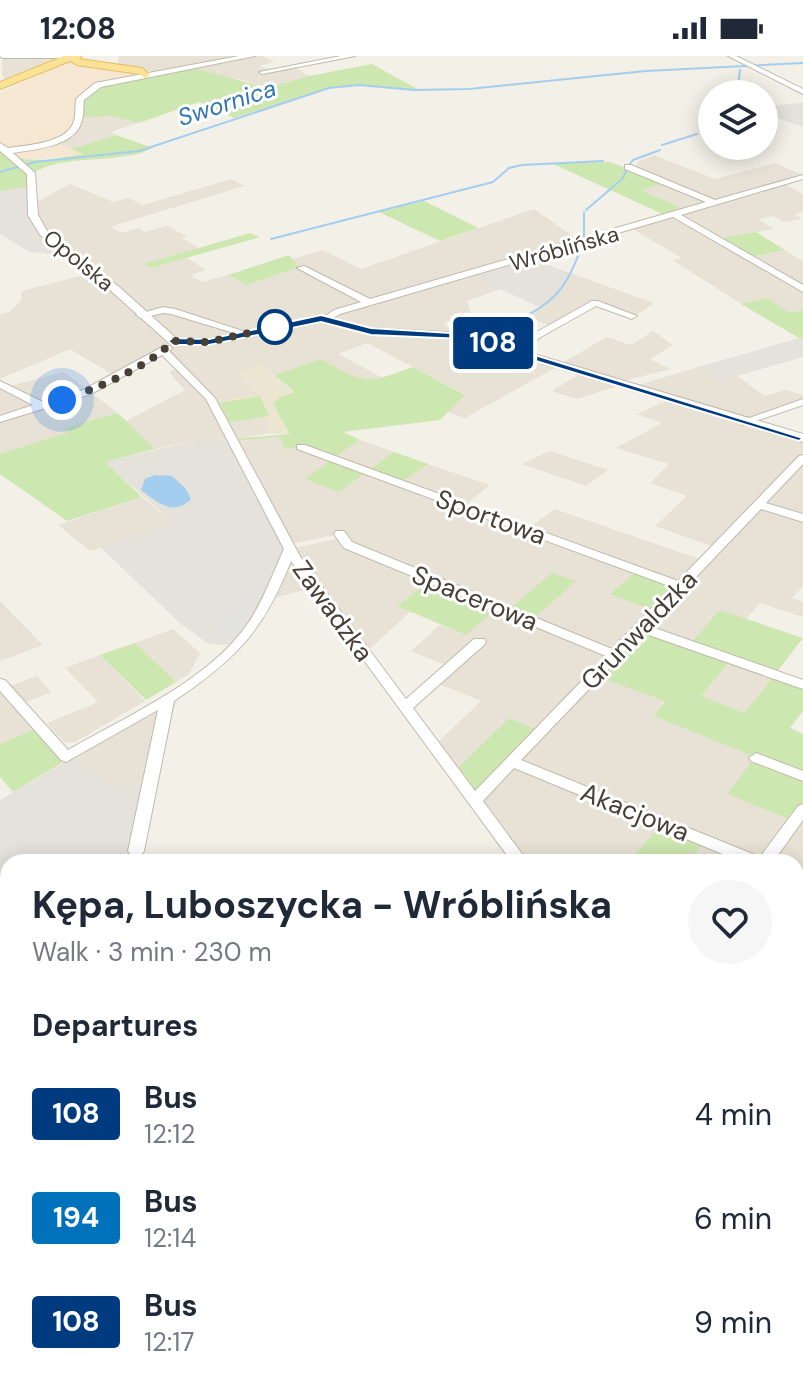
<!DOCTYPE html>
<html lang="en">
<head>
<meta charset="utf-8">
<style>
	:root { --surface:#fff; --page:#f6f6f7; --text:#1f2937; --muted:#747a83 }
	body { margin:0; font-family:"DM Sans",sans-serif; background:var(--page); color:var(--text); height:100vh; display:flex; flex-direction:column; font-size:30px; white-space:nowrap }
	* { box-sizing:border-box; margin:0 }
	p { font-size:26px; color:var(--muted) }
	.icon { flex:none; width:44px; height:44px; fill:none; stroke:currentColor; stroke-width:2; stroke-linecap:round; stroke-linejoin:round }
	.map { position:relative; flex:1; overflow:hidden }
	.panel { position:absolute; left:0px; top:798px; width:804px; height:536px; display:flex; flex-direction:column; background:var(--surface); border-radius:24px 24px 0 0; box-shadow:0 4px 20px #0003 }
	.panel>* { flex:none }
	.badge { padding:0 16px; border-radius:6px; font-size:28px; line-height:52px }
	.fabs { position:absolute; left:698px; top:24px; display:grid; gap:16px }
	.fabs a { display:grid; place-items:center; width:80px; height:80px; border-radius:50%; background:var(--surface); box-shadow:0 4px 20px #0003; font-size:40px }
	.you { position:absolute; width:40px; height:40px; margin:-20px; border:6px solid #fff; border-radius:50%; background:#1a73e8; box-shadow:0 0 0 12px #1a73e833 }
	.map>.badge { position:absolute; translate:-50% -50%; box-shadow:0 0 0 4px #fff }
	h2 { padding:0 32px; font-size:30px; line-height:72px }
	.round { display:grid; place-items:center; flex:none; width:84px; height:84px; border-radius:42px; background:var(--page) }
	.overview { display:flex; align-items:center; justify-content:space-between; height:136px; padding:0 32px }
	h1 { font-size:38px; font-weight:700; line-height:60px }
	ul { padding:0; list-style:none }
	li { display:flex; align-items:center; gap:24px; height:104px; padding:0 32px }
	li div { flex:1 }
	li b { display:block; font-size:30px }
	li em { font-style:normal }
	li .badge { min-width:88px; font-weight:700; text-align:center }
	.status { display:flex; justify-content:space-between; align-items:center; height:56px; padding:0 40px; background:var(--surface); direction:ltr }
	.status svg { height:22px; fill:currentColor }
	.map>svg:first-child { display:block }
	.residential { fill:#e7e2d5 }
	.commercial { fill:#f5e7d2 }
	.industrial { fill:#e5e1db }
	.education { fill:#ece5d1 }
	.green { fill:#cde7b0 }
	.parking { fill:#e4e2df }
	.water { fill:#a4ceef }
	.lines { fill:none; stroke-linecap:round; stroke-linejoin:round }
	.stream { stroke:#a4ceef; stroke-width:2 }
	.minor-casing { stroke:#c1baac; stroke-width:2 }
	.tertiary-casing { stroke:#c1baac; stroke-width:2 }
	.primary-casing { stroke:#e2bf66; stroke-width:2 }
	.minor { fill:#fff; fill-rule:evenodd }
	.tertiary { fill:#fff; fill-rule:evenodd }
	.primary { fill:#fce296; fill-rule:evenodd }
	.line { fill:#003b80; stroke:#fff; stroke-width:2 }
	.walk { stroke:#464036; stroke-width:8; stroke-dasharray:0 14.4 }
	.stop-dot { fill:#fff; stroke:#003b80; stroke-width:4 }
	.labels { text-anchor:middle; stroke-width:6; stroke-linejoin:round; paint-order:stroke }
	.far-street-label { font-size:22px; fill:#464036; stroke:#fff }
	.far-water-label { font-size:24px; font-style:italic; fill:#3177b0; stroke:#fff }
	.street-label { font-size:26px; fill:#464036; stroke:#fff }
</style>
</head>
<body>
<div class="status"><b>12:08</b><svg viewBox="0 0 49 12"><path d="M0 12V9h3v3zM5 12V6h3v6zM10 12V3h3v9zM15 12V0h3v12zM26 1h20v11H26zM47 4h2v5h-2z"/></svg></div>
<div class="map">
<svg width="803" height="1334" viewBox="0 0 803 1334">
	<rect width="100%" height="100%" fill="#f3f0e7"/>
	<path class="residential" d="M3 0 58 1 5 23 2 18Z
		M119 0H263L274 6 259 10 271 14 293 10 309 20 267 32 239 23 117 12Z
		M111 60 139 67 110 76 116 79 71 93 51 85 78 62Z
		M654 99 715 123 775 107 803 119 685 154 640 134 635 112 638 106Z
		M231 123 244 130 110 171 122 177 138 172 145 176 167 170 187 180 182 182 199 192 145 208 151 212 187 202 206 214 190 219 202 226 228 219 247 229 298 211 292 203 323 194 361 213 534 153 580 185 472 220 501 233 467 245 472 261 444 266 454 279 560 308 607 281 631 289 653 275 673 289 650 303 670 313 620 326 624 328 577 343 552 335 583 316 562 308 465 362 447 356 465 338 367 287 338 298 383 322 360 325 321 303 274 319 261 309 238 317 259 338 223 367 262 361 272 377 213 386 210 381 155 393 124 366 185 334 169 316 178 312 164 296 116 321 70 293 0 323V258L9 256 21 245 22 235 87 218 140 257 134 243 89 207 73 200 43 177 33 148 70 128 113 146 128 142 143 149Z
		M785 128 803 138V156L794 158 802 163 784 166 774 160 758 163 774 173 717 183 803 236V254L790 257 767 242 741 248 673 204 682 202 633 173Z
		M785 194 803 205V231L753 201Z
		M570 217 654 247 634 261 595 247 553 270 527 262 529 257 551 246Z
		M698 311 719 325 737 320 765 340 786 334 803 339V346L745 365 803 382V530L792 542 803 546V561L760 547 746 563 720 555 655 659 755 701 803 753V825L796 822V806H689L704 784 662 767 629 806H520L474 745 509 662 453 717 433 691 481 645 434 626 450 611 411 595 440 569 466 579 398 550 410 556 364 598 315 531 270 543 288 493 341 482 340 478 286 489 232 385 281 381 399 428 428 408 490 429 463 451 526 474 555 453 705 505 717 492 655 470 687 440 650 427 669 408 616 392 662 367 637 358 670 343 632 331Z
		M64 316 118 357 65 372 70 376 0 398V328L6 331Z
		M360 384 394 396 370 413 335 400Z
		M550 395 608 414 586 430 522 408Z
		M142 441 173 466 90 495 58 469Z
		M0 545 43 589 0 605Z
		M173 573 200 597 189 618 176 626 135 587Z
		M100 599 145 645 75 686H64L47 667 98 646 65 612Z
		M729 606 773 621 744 657 700 641Z
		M37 620 51 636 19 649 39 671 0 688V627L5 632Z
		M177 640 155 731 109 729 72 702Z"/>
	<path class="commercial" d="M75 1 145 19 113 25 71 75 52 85 85 98 28 104 12 100 0 90V37Z"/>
	<path class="industrial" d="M803 47V71L764 57V50Z
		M32 130 35 165 73 200 30 196 0 178V135Z
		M532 203 570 217 551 246 539 251 470 219Z
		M803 281V301L737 320 719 325 698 311Z
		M210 381 213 386 231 384 289 494 268 547 236 589 209 588 181 568 100 491 173 466 104 406Z
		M72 702 109 729 155 731 134 806H8V838L0 829V744Z"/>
	<path class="education" d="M261 309 296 337 291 378H272L262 361 222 367 212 346 258 338 237 316Z"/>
	<path class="green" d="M372 8 419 34 359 29 329 32 234 62 199 46 139 67 111 60 78 62V51L94 31 190 11 267 32 309 20Z
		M116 79 153 92C118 110 61 96 31 119L32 130 0 135V96L7 95C24 111 61 101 83 98L71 93Z
		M611 106 664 127 641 134 685 154 667 160 551 107Z
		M424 145 478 172 440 185 379 156Z
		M756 176 785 194 753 201 723 182Z
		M250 177 260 181 151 212 144 208Z
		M289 199 299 211 247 229 228 219Z
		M767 242 790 257 803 254V281L799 282 741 248Z
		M321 303C366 328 364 329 413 311L465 339 440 364 343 376 360 384 333 402 366 416 394 396 428 408 399 428 366 416 339 436 305 423 331 404 301 391 285 393 280 381 232 385 230 383 290 378 273 348 280 341 295 336 274 319Z
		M260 340 269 360 229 366 220 347Z
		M118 357 155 393 105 406 142 441 67 465 0 418V398L69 376 64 372Z
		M637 515 681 530 657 556 610 538Z
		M552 517 576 525 531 565 507 555Z
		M432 524 498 551 466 579 397 550Z
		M720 554 803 582 776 617 729 606 701 640 744 657 773 621 803 630V655L790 672 803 678V753L794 765 727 738 755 701 654 660 665 645 596 620 642 572 689 589Z
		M135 587 176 626 146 644 100 599Z
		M509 662 541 676 474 745 453 717Z
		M39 671 62 707 13 736 0 721V688Z
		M662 767 704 785 689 806H629Z
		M8 1035V1196L0 1205V1040Z"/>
	<path class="parking" d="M246 530 266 533 233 582 212 578Z"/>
	<path class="water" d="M155 419 172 420 186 433 191 443C173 461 157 446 141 434L145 423Z"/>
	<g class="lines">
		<path class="stream" d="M737 38 740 14
			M702 77 712 75
			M662 89 697 78
			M629 109 633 104 660 94
			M0 116 35 106 139 95 329 32 359 29 414 34 469 33 646 15 803 7
			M586 154 622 123 628 112
			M584 156V183
			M271 183 493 126 509 112 522 109 603 105
			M518 291 526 260C562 241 568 225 583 188
			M492 316 512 298"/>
		<g class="minor-casing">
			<path id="minor" d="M0 0H64L61 2H2Z
				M341 0H355L262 18 259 16Z
				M728 0H736L803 33V38Z
				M625 109H631L715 144 803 119V123L681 159 803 229V236L673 161 340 258 326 266 321 263 334 254 361 246 297 212 304 210 370 243 706 146 625 113Z
				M592 245H598L637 260 632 263 596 250 539 282 527 298H521L519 296 533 278Z
				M163 251 175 253 252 278 244 280 171 258 163 257 141 262 136 259Z
				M164 290H170L172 292 169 295 215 342 301 502 406 643 474 583H484L486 586 484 589 413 652 475 735 606 600 344 492 334 478 336 475H344L352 486 612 593 672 531 297 393V389H305L678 525 799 400 803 399V408L766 447 803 458V466L761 453 649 570 803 624V633L643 577 521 704 760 801 798 750 803 748V764L773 806H742L514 712 483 745 528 806H512L291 505C263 576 236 603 174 645L144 795 141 799H131L128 795 158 654 66 706 61 704 0 635V623L5 624 68 694C127 660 210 624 249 566 264 543 273 517 284 493L206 343 162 299 91 338 0 366V360L33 349 0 332V325L43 346 83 334Z
				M803 343V349L747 368 743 369 738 366Z
				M756 697 803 715V725L751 705 749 702Z
				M796 817 803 819V830L796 828Z
				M796 1175 803 1178V1203L796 1200Z"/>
		</g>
		<g class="tertiary-casing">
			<path id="tertiary" d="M239 0H255L101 31 84 44C83 50 84 58 82 64 76 91 35 93 13 97L35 117 38 159 47 175 118 230 176 282 209 283 321 260 371 272 463 277 803 378V386L462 283 371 278 321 266 209 289 169 287 110 234 40 179 28 159 27 118 0 95V87L8 92C27 89 63 88 73 68 76 61 75 51 76 43L95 27Z"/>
		</g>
		<g class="primary-casing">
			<path id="primary" d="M64 0H81L80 3 142 12 150 19 145 22 139 18 77 9 70 5 0 33V26Z"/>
		</g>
		<use href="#minor" class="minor"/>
		<use href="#tertiary" class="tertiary"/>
		<use href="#primary" class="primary"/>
	</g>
	<path class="line" d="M321 259 371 272 467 278 803 382 799 385 463 283 371 279 321 266 209 289H173L168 285 173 282 209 283Z"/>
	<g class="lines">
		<path class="walk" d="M62 344C95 333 149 311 173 285L209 286 275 271"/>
	</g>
	<circle class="stop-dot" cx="275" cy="271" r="16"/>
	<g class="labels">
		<g class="far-street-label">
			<text transform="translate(564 192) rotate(-16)" y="8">Wróblińska</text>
			<text transform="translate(79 204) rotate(39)" y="8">Opolska</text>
		</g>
		<g class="far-water-label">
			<text transform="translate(227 47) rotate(-18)" y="8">Swornica</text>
		</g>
		<g class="street-label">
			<text transform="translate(491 461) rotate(20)" y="9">Sportowa</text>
			<text transform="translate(475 542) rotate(22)" y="9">Spacerowa</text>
			<text transform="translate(333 555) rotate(54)" y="9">Zawadzka</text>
			<text transform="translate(639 574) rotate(-46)" y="9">Grunwaldzka</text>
			<text transform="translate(635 756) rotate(22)" y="9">Akacjowa</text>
		</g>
	</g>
</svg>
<div class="fabs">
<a><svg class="icon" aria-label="layers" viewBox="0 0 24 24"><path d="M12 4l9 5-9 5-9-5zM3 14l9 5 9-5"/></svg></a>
</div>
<div class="you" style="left:62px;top:344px"></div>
<b class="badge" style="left:493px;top:287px;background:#003b80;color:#fff">108</b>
<section class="panel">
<div class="overview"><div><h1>Kępa, Luboszycka - Wróblińska</h1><p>Walk · 3 min · 230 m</p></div><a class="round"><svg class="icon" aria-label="heart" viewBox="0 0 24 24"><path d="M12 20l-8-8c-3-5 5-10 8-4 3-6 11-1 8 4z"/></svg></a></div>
<h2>Departures</h2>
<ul>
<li><span class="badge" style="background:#003b80;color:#fff">108</span><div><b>Bus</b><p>12:12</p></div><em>4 min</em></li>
<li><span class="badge" style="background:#0072bc;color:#fff">194</span><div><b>Bus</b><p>12:14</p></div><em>6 min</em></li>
<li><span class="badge" style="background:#003b80;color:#fff">108</span><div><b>Bus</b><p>12:17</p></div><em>9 min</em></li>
</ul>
</section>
</div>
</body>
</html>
